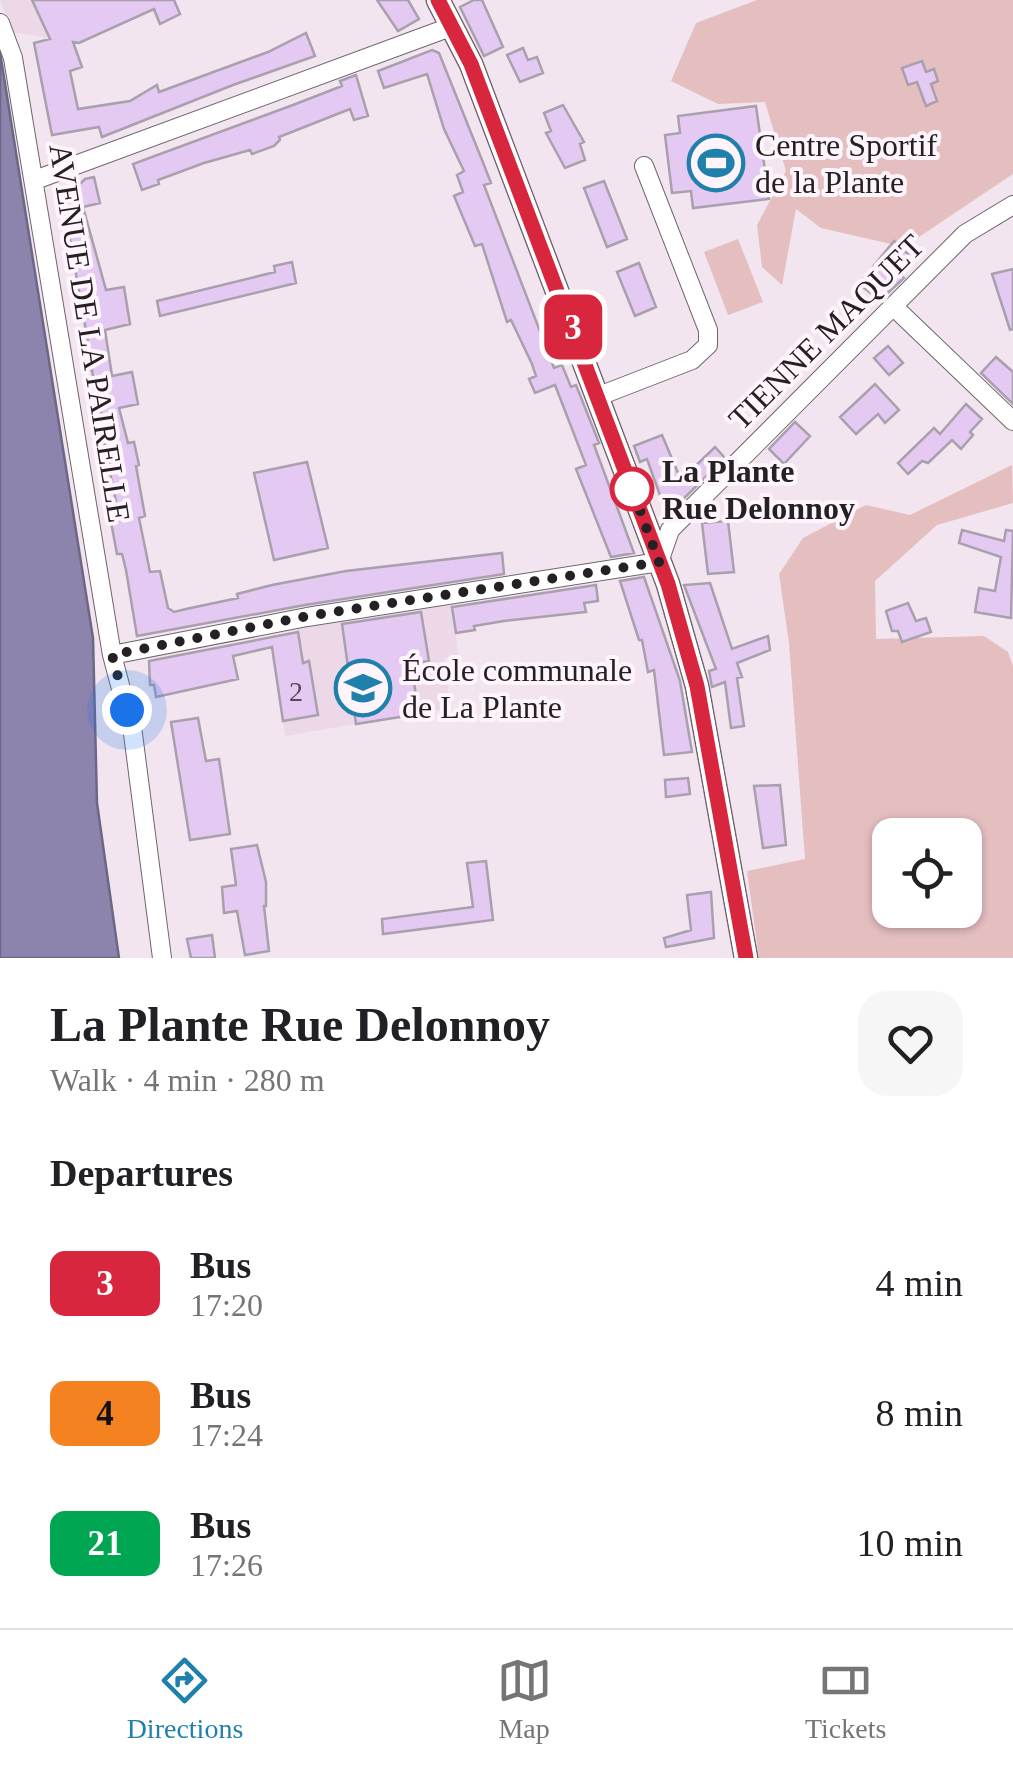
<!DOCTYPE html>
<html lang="en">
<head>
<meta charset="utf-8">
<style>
	:root { --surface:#fff; --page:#f6f6f6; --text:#202124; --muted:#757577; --line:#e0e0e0; --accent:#2080ac }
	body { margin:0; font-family:Georgia,serif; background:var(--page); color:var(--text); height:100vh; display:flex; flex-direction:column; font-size:38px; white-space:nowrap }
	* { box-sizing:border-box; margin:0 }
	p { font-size:32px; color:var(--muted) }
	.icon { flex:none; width:55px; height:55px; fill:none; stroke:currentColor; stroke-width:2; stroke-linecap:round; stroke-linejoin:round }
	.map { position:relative; height:958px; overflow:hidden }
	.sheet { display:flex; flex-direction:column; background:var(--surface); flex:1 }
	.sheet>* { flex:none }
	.badge { padding:0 20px; border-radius:15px; font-size:35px; line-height:65px }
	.tools { position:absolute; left:872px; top:818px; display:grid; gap:20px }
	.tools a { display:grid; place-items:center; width:110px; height:110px; border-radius:20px; background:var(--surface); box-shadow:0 2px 8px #0004; font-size:50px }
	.you { position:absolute; width:50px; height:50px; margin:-25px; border:8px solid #fff; border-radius:50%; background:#1a73e8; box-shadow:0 0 0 15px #1a73e833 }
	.map>.badge { position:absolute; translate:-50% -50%; box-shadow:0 0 0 5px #fff }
	h2 { padding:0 50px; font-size:38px; line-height:90px }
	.round { display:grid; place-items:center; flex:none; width:105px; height:105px; border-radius:30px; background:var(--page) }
	.overview { display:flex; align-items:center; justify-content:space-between; height:170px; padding:0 50px }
	h1 { font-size:48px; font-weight:700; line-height:75px }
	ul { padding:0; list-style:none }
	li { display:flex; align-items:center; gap:30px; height:130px; padding:0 50px }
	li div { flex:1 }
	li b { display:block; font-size:38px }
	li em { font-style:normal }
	li .badge { min-width:110px; font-weight:700; text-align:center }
	.tabs { display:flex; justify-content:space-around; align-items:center; height:140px; border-top:2px solid var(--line); background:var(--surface); font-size:28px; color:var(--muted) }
	.tabs a { display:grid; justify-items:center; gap:5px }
	.tabs .current { color:var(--accent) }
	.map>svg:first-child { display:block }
	.built { fill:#ecd8e7 }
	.green { fill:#e5bec0; fill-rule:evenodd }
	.water { fill:#8d84ae; stroke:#6e6685; stroke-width:2.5 }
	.building { fill:#e4c9f2; stroke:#a8a0ac; stroke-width:2.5 }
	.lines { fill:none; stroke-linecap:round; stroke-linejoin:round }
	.minor-casing { stroke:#6f646c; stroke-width:20 }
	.major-casing { stroke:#6f646c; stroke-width:25 }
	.minor { stroke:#fff; stroke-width:18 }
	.major { stroke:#fff; stroke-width:22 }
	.line-casing { stroke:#fff; stroke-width:22 }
	.line { stroke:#d7263d; stroke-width:15 }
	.walk { stroke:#252024; stroke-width:10; stroke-dasharray:0 18 }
	.stop-dot { fill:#fff; stroke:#d7263d; stroke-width:5 }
	.labels { text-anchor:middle; stroke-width:8; stroke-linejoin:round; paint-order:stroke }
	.number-label { font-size:28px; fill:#554a58 }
	.poi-label { font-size:32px; fill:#252024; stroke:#fef4fb; text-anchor:start }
	.street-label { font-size:32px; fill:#252024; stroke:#fef4fb }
	.stop-label { font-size:32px; font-weight:bold; fill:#252024; stroke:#fef4fb; text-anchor:start }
</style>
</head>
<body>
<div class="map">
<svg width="1013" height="958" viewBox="0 0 1013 958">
	<rect width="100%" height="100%" fill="#f2e5ef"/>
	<path class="built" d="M0 0H174L182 16 159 24 151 11 79 44 13 32Z
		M452 605 458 655 445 658 450 708 285 736 283 721 299 643 297 629Z"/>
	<path class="green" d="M757 0H1013V174L904 247 821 228 796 209 782 285 762 267 757 225 786 171 765 102 718 104 671 81 696 23Z
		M738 239 763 302 728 315 704 252Z
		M1012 465 1013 503 937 525 875 581 876 639 984 636 1008 652 1013 666V958H759L747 871 805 859 789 643 779 574 803 538 866 505 910 515ZM890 835H965V910H890Z"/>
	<path class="water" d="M0 52 93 638 97 803 119 958H0Z"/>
	<path class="building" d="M32 0H174L180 14 160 24 154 9 79 43 73 42 82 67 70 71 78 109 130 101 157 85 159 92 268 52 306 33 315 56 233 85 102 137 99 127 52 135 34 43 50 39Z
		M377 0H408L419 19 398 31Z
		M474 0H482L503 47 484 56 460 7Z
		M523 48 528 60 537 57 543 73 520 82 507 55Z
		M432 50 439 53 484 165 491 183 484 185 554 368 562 365 571 387 576 385 580 395 599 443 594 445 634 553 611 557 576 469 586 465 555 385 535 393 529 379 536 376 532 364 511 320 507 322 482 244 475 246 454 196 463 192 457 175 464 171 444 129 427 74 384 88 378 71Z
		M922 61 926 72 934 69 938 81 931 84 937 101 926 106 917 82 908 85 902 68Z
		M356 75 368 116 354 120 350 109 279 137 280 140 274 146 252 154 250 150 204 163 158 180 159 184 142 190 133 164 293 105 342 86 340 81Z
		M563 105 584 142 580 144 585 160 565 168 546 133 551 131 544 113Z
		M756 106 769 199 693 208 691 191 672 193 665 135 680 133 678 116Z
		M94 177 100 203 83 207 106 290 124 287 130 324 105 330 112 376 132 372 138 404 119 408 128 443 134 442 139 465 136 466 145 516 139 518 150 572 160 571 168 608 174 612 186 609 238 598 237 594 272 585 346 571 502 553 504 574 305 605 137 636 126 570 122 554H117L111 522 112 502H116L101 428 117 425 99 411 92 370 86 371 82 343 88 342 62 194 72 192 85 179Z
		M604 181 627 239 607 247 584 188Z
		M894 241 908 254 893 269 904 278 880 300 859 284Z
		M292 262 296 283 160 316 157 301 275 272 274 266Z
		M639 263 656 307 635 316 617 272Z
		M1013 269V329L1010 330 992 274Z
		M888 346 903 363 889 375 874 358Z
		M996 357 1013 372V404L981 373Z
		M875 384 899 410 885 423 878 414 856 434 840 417Z
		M966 404 982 419 970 432 973 435 961 449 952 440 928 463 922 461 908 474 898 463 934 428 940 434Z
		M795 422 810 436 784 464 769 449Z
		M662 435 681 480 715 447 725 458 667 515 647 459 640 462 634 446Z
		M307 462 328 548 274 560 254 473Z
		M728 521 734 572 708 574 702 523Z
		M962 530 1004 541 1006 530 1013 531 1011 618 975 612 979 588 995 591 1001 557 959 543Z
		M644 577 680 681 692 752 664 755 654 670 648 672 642 640H639L620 581Z
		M710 583 732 649 768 636 770 650 737 663 742 677 737 678 744 726 731 728 725 682 712 687 709 671 716 669 684 585Z
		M596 585 598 601 584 603 586 612 504 621 474 626 475 630 456 633 452 607Z
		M908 603 916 621 926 618 931 632 902 642 898 631H892L886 611Z
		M421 612 429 661 411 664 419 714 356 724 342 624Z
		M298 632 303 663 309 661 318 715 283 721 272 647 233 656 238 679 156 697 154 685H150L149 661Z
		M198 718 206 761 219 759 230 834 190 840 171 722Z
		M688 778 690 794 666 797 665 780Z
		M780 785 786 845 763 848 754 786Z
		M257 845 266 882V906H264L269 951 245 955 237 911 224 913 222 887 236 885 231 849Z
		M486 861 493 920 383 934 382 919 473 907 467 863Z
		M711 892 714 938 666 947 664 938 691 930 687 895Z
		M212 935 215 958H191L187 939Z"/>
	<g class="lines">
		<g class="minor-casing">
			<path id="minor" d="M0 23 13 58 112 655 133 734 162 958
				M35 180 453 26
				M895 308 1013 421
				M599 396 692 360 708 345V330L644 166
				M112 655 307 617 659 562 670 530 965 234 1013 205"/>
		</g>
		<g class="major-casing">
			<path id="major" d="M438 0 471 64 668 584 697 686 746 958"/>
		</g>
		<use href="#minor" class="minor"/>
		<use href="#major" class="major"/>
	</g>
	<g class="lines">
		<g class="line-casing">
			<path id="line" d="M438 0 471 64 668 584 697 686 746 958"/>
		</g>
		<use href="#line" class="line"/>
		<path class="walk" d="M127 710 112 655 308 616 659 562 632 489"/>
	</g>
	<defs>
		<g id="stadium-ring" transform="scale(2.875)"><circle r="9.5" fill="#fef4fb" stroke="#2080ac" stroke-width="1.5"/><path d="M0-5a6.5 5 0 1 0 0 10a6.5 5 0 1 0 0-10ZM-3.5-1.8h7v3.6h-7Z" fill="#2080ac"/></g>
		<g id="school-ring" transform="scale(2.875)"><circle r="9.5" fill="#fef4fb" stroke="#2080ac" stroke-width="1.5"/><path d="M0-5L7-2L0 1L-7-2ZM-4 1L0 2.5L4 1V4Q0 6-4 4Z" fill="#2080ac"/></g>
	</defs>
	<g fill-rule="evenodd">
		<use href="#stadium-ring" x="716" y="163"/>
		<use href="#school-ring" x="363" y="688"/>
	</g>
	<circle class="stop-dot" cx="632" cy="489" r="20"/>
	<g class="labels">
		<g class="number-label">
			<text x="296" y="701">2</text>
		</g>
		<g class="poi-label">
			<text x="755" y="156">Centre Sportif<tspan x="755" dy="37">de la Plante</tspan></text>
			<text x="402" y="681">École communale<tspan x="402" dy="37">de La Plante</tspan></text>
		</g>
		<g class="street-label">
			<text transform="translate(826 332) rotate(-45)" y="11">TIENNE MAQUET</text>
			<text transform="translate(90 333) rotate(81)" y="11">AVENUE DE LA PAIRELLE</text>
		</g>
		<g class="stop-label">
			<text x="662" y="482">La Plante<tspan x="662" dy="37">Rue Delonnoy</tspan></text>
		</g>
	</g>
</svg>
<div class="tools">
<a><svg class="icon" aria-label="locate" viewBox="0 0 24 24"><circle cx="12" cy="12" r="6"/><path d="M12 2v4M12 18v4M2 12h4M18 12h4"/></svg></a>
</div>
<div class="you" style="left:127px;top:710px"></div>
<b class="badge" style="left:573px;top:327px;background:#d7263d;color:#fff">3</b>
</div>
<section class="sheet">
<div class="overview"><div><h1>La Plante Rue Delonnoy</h1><p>Walk · 4 min · 280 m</p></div><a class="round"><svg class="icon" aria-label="heart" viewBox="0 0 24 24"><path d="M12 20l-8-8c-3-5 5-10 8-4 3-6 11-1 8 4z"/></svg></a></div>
<h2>Departures</h2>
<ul>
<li><span class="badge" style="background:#d7263d;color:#fff">3</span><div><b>Bus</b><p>17:20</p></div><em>4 min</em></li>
<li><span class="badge" style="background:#f58220;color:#111">4</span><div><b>Bus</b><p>17:24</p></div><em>8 min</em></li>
<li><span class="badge" style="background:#00a651;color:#fff">21</span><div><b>Bus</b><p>17:26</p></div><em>10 min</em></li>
</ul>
</section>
<nav class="tabs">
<a class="current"><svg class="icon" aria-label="directions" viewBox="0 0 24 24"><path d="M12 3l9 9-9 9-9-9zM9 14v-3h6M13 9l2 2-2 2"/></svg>Directions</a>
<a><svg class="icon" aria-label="map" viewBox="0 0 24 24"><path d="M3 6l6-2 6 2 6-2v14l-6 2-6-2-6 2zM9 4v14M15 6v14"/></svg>Map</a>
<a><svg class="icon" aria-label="tickets" viewBox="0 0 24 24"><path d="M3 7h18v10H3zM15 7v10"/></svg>Tickets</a>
</nav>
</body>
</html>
